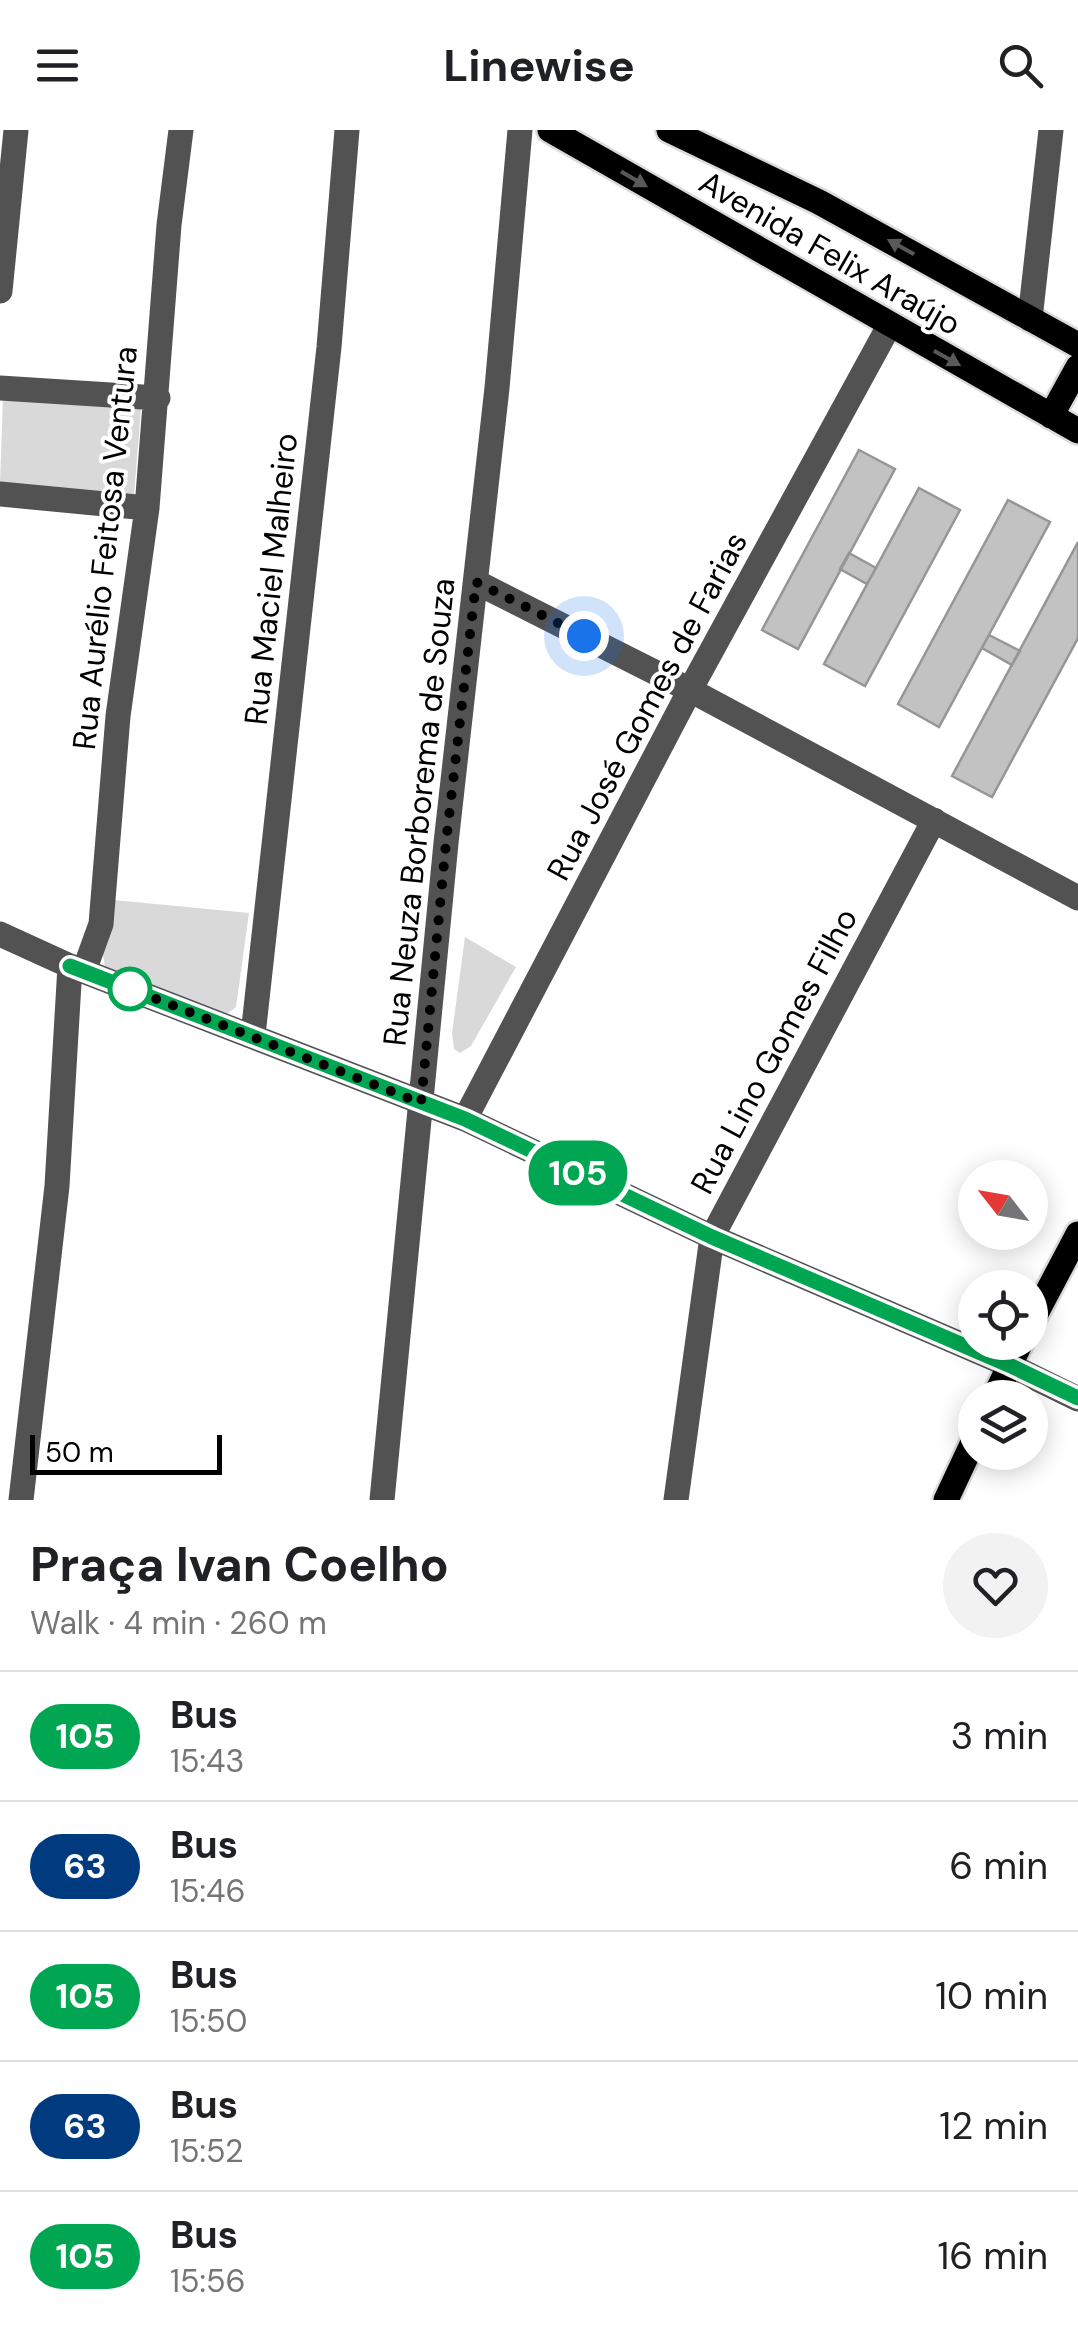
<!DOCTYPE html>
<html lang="en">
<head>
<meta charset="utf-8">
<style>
	:root { --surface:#fff; --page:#f2f2f2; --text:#202124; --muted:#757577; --line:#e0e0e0 }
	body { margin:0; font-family:"DM Sans",sans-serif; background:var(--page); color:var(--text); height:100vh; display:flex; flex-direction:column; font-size:38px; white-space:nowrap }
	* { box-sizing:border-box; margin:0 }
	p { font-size:32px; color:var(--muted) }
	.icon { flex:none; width:55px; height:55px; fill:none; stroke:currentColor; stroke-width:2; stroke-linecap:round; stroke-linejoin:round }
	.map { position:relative; height:1370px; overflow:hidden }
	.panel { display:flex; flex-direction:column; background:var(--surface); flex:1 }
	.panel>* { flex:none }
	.badge { padding:0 20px; border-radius:32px; font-size:35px; line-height:65px }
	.needle { width:65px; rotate:301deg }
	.controls { position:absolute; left:958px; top:1030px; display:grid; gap:20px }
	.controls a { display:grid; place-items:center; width:90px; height:90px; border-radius:50%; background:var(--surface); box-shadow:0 5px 25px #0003; font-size:50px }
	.scale { position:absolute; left:30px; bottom:25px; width:192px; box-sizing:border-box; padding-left:10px; border:5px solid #000; border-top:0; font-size:28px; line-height:35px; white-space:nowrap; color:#000; -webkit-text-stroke:8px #fff; paint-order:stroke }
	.you { position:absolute; width:50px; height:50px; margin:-25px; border:8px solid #fff; border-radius:50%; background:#1a73e8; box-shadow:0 0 0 15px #1a73e833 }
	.map>.badge { position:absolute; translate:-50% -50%; box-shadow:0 0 0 5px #fff }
	.round { display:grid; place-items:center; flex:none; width:105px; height:105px; border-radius:52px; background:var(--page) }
	.head { display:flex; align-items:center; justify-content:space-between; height:170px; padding:0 30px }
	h1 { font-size:48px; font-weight:700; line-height:75px }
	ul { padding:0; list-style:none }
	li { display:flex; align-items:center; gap:30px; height:130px; padding:0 30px; border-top:2px solid var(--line) }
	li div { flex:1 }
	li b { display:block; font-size:38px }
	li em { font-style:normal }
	li .badge { min-width:110px; font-weight:700; text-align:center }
	header { display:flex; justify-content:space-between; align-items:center; height:130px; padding:0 30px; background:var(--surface); font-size:45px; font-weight:700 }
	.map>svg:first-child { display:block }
	.green { fill:#d9d9d9 }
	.building { fill:#c2c2c2; stroke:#969696; stroke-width:2.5 }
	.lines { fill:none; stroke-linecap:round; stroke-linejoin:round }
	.major-casing { stroke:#dbdbdb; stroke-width:30 }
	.minor { stroke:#525252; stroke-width:25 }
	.major { stroke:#000; stroke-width:25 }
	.oneway { fill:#595959 }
	.line-casing { stroke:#fff; stroke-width:22 }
	.line { stroke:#00a651; stroke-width:15 }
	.walk { stroke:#000; stroke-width:10; stroke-dasharray:0 18 }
	.stop-dot { fill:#fff; stroke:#00a651; stroke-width:5 }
	.labels { text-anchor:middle; stroke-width:8; stroke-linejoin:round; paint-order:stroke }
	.street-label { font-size:32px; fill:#000; stroke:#fff }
</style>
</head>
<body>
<header><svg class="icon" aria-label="menu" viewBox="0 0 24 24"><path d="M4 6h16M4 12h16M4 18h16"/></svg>Linewise<svg class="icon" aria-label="search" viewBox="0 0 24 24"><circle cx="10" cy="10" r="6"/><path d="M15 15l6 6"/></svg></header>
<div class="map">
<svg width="1078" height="1370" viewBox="0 0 1078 1370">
	<rect width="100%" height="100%" fill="#fff"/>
	<path class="green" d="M3 267 141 279 134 365 0 354Z
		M114 770 249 783 236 877 227 884 105 838 103 824Z
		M465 807 516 837 471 916 460 923 454 919 452 903Z"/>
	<path class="building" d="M859 320 895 339 798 519 762 500Z
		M919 358 960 380 865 556 824 534Z
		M1008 370 1050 392 939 597 898 574Z
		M1078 412V508L992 667 952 646Z
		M849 423 876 438 867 454 840 439Z
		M989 505 1020 521 1012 535 982 518Z"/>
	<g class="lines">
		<g class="major-casing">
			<path id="major" d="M550 0 1078 301
				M669 0 819 72 1078 215
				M1051 286 1078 237
				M1030 1195 1078 1104
				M994 1268 1021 1212
				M946 1370 975 1308"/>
		</g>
		<path class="minor" d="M0 161 16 0
			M1030 189 1051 0
			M0 258 158 268
			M0 364 147 378
			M476 452 690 560 1078 768
			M0 804 70 836 465 989 712 1107 1009 1235 1078 1269
			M84 841 101 794 118 586 147 378 169 95 181 0
			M253 905 329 217 347 0
			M465 989 690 560 889 196
			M21 1370 57 1056 70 836
			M382 1370 446 713 497 258 520 0
			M676 1370 712 1107 934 690"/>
		<use href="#major" class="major"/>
	</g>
	<defs><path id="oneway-solid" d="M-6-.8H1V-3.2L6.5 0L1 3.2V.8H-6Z" transform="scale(2.5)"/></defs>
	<g class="oneway">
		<use href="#oneway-solid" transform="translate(634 49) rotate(30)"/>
		<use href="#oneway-solid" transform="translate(901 117) rotate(-151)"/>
		<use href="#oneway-solid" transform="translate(947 228) rotate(29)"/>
	</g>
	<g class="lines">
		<g class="line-casing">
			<path id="line" d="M70 836 465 989 712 1107 1009 1235 1078 1268"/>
		</g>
		<use href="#line" class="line"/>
		<path class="walk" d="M130 859 118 854 421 973 446 713 476 452 584 506"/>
	</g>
	<circle class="stop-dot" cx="130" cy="859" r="20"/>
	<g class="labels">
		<g class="street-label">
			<text transform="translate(830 123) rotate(30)" y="11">Avenida Felix Araújo</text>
			<text transform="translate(105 418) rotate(-84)" y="11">Rua Aurélio Feitosa Ventura</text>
			<text transform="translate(271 449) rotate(-84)" y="11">Rua Maciel Malheiro</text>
			<text transform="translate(647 576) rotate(-62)" y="11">Rua José Gomes de Farias</text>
			<text transform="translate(419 682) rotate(-84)" y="11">Rua Neuza Borborema de Souza</text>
			<text transform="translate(774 921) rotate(-62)" y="11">Rua Lino Gomes Filho</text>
		</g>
	</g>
</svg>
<div class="controls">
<a><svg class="needle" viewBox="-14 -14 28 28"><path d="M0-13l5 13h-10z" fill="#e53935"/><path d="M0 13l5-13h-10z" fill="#757577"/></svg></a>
<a><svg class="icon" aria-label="locate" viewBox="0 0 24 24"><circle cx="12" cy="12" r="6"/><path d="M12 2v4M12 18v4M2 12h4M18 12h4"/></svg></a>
<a><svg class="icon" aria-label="layers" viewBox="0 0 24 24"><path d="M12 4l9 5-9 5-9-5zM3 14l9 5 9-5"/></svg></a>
</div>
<div class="scale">50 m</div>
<div class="you" style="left:584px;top:506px"></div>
<b class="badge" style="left:578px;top:1043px;background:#00a651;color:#fff">105</b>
</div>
<section class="panel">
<div class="head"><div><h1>Praça Ivan Coelho</h1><p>Walk · 4 min · 260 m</p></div><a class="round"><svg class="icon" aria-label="heart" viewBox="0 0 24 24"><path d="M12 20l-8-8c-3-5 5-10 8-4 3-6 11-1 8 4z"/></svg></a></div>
<ul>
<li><span class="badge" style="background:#00a651;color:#fff">105</span><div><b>Bus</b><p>15:43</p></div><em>3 min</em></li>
<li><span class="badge" style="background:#003b80;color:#fff">63</span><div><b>Bus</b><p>15:46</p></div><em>6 min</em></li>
<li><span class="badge" style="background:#00a651;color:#fff">105</span><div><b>Bus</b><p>15:50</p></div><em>10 min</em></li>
<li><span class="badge" style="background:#003b80;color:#fff">63</span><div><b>Bus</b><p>15:52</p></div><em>12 min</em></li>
<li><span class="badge" style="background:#00a651;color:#fff">105</span><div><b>Bus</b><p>15:56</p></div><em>16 min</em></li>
</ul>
</section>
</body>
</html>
